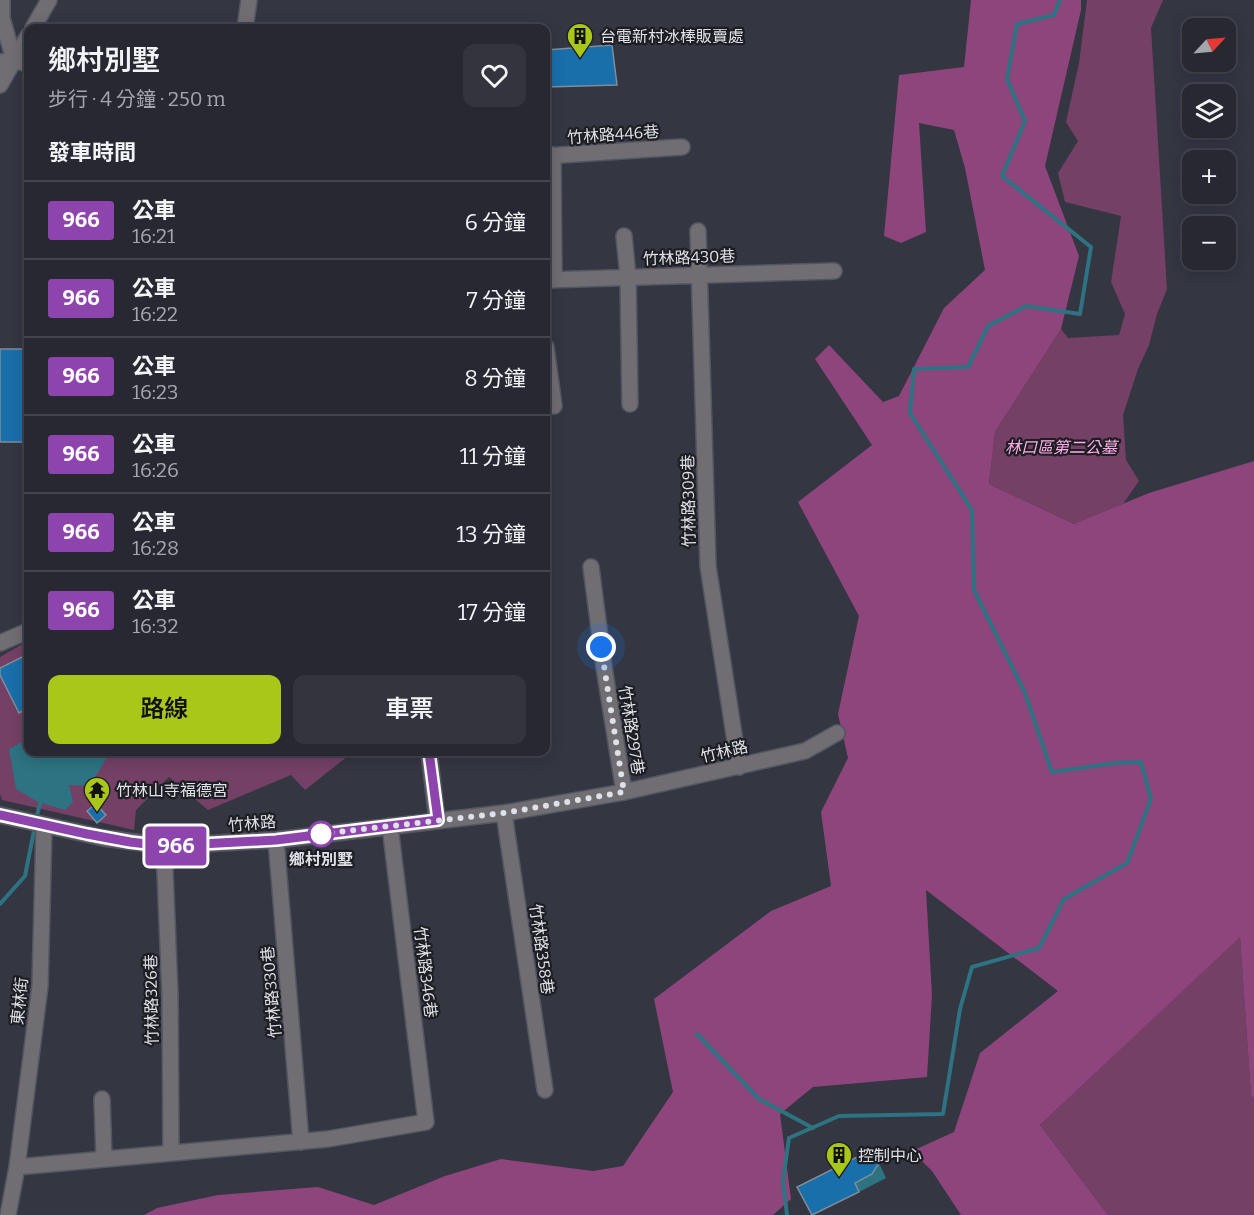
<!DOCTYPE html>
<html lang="zh-TW">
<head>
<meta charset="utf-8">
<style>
	:root { --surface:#272832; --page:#33343e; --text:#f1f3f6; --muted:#a4a6ac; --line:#43444d; --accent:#a9c719 }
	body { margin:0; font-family:Bitter,"Noto Sans TC",serif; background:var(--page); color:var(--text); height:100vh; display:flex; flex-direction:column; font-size:22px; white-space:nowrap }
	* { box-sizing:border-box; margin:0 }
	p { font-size:20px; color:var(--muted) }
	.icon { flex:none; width:33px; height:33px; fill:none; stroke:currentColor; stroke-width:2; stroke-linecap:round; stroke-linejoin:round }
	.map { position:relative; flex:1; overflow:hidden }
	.side { position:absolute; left:24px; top:24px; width:526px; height:732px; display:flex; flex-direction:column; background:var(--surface); border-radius:12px; box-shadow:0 3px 15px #0003,0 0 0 2px var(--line) }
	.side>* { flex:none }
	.badge { padding:0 12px; border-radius:4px; font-size:21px; line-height:39px }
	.needle { width:39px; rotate:64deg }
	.fabs { position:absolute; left:1182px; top:18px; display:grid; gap:12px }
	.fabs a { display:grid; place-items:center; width:54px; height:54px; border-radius:12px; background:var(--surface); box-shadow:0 3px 15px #0003,0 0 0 2px var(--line); font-size:30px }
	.you { position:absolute; width:30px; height:30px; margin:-15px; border:4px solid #fff; border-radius:50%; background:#1a73e8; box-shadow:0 0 0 9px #1a73e833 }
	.map>.badge { position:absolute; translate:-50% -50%; box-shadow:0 0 0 3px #fff }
	h2 { padding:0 24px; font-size:22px; line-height:54px }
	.round { display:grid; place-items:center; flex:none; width:63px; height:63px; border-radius:12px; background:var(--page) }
	.summary { display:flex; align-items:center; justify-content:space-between; height:102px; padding:0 24px }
	h1 { font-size:28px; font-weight:600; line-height:45px }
	.primary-button { display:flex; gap:12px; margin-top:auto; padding:12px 24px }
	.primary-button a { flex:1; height:69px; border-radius:12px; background:var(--accent); color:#111; font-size:24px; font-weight:600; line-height:69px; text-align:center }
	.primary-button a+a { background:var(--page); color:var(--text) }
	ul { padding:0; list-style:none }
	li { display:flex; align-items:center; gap:18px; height:78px; padding:0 24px; border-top:2px solid var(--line) }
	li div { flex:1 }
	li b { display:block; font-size:22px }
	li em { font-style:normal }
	li .badge { min-width:66px; font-weight:700; text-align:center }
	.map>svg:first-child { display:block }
	.green { fill:#744066 }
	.forest { fill:#8e457b }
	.water { fill:#2d7381 }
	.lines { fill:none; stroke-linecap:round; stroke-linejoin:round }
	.stream { stroke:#2d7381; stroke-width:4 }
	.building { fill:#196faa; stroke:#818d97; stroke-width:1.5 }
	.minor-casing { stroke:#535560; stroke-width:18 }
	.minor { stroke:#706d73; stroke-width:15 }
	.line-casing { stroke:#fff; stroke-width:14 }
	.line { stroke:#8e44ad; stroke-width:9 }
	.walk { stroke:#dfe0e8; stroke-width:6; stroke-dasharray:0 10.8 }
	.stop-dot { fill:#fff; stroke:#8e44ad; stroke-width:3 }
	.labels { text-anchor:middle; stroke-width:4.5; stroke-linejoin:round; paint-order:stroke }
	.poi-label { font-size:16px; fill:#dfe0e8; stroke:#1d1e23; text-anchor:start }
	.street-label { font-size:16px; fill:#dfe0e8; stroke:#1d1e23 }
	.park-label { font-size:16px; font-style:italic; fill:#feace6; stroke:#1d1e23 }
	.stop-label { font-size:16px; font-weight:bold; fill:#dfe0e8; stroke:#1d1e23 }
</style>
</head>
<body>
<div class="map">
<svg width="1254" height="1215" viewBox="0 0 1254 1215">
	<rect width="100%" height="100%" fill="#343642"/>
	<path class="green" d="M1087 0H1163L1151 28 1167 289 1157 314 1149 345 1138 369 1123 415 1126 460 1139 481 1123 504 1074 524 989 484 995 432 1061 329 1068 338 1119 335 1125 314 1111 282 1121 216 1065 202 1058 173 1078 141 1066 122 1079 63Z
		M28 641V752H353L305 790 291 775 208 810 169 777 136 810 134 830 2 800 0 794V657Z
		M1240 936 1251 1095 1254 1100V1215H1108L1040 1125Z"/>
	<path class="forest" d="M971 0H1081V10L1045 166 1079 256 1061 329 995 432 989 484 1074 524 1149 493 1254 461V1100L1251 1095 1240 937 1040 1125 1108 1215H961L932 1171 912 1151 954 1132 980 1053 1058 991 926 890 932 995 927 1077 813 1087 780 1114 791 1199 773 1215H144L157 1208 218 1195 318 1187 374 1205 445 1176 501 1159 593 1171 623 1166 673 1092 654 999 771 911 831 886 821 812 848 758 838 714 859 616 798 502 872 445 815 359 829 345 883 402 899 396 944 308 985 270 965 168 954 130 919 123 926 232 901 243 884 236 899 75 964 67Z"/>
	<path class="water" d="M28 739V752H110L90 786 69 785 73 802 65 810 38 802 16 789 9 749Z
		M879 1163 886 1178 859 1192 855 1183 872 1174Z"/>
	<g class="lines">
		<path class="stream" d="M36 819 41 800
			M0 904 25 876 35 826
			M697 1034 759 1099 813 1128
			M787 1215 783 1181 789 1138 839 1116 943 1114 960 1009 972 967 1039 948 1064 899 1127 863 1151 799 1141 762 1116 763 1052 772 1025 693 974 590 972 510 910 413 914 369 968 367 988 326 1026 306 1080 314 1091 247 1002 176 1025 121 1007 79 1017 24 1054 15 1060 0"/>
	</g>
	<path class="building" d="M612 45 617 85 547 87 546 50Z
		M0 349H28V442H0Z
		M28 654V708L19 713 0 675V668Z
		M96 804 106 815 97 823 87 811Z
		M873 1149 879 1163 872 1174 855 1183 859 1192 812 1215 797 1187Z"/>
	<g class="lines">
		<g class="minor-casing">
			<path id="minor" d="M2 0V18L14 60
				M33 28 49 0
				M245 28 249 0
				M0 62 14 60 28 64
				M0 85 28 36
				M553 155 554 280
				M546 156 682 147
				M698 231 708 566 739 767
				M624 236 628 277 630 404
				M546 280 834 271
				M546 347 554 406
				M591 567 604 667 624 792
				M0 643 28 631
				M429 752 437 820
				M504 813 545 1090
				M0 815 104 838 164 846 276 840 504 813 624 792 805 751 837 733
				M276 840 301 1142
				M164 846 170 995 171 1153
				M102 1099 104 1159
				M17 1167 328 1139 426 1122 390 826
				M8 1215 17 1167 40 986 44 826"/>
		</g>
		<use href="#minor" class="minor"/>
	</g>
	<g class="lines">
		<g class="line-casing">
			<path id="line" d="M0 815 87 834 130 842 164 846 276 840 438 820 429 752"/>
		</g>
		<use href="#line" class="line"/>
		<path class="walk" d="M321 834 504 813 624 792 601 647"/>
	</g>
	<defs>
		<g id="building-pin" transform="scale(1.35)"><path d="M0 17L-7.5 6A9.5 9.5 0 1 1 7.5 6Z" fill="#a9c719" stroke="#1d1e23"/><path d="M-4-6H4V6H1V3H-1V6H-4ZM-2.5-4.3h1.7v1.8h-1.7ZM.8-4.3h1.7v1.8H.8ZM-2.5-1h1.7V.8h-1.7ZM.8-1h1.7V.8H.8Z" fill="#111"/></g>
		<g id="temple-pin" transform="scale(1.35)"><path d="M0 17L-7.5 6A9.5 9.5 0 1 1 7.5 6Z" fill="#a9c719" stroke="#1d1e23"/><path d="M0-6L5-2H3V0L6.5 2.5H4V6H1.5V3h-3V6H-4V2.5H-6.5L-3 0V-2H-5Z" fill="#111"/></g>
	</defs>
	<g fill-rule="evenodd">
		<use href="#building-pin" x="580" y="36"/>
		<use href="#temple-pin" x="97" y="790"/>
		<use href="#building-pin" x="839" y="1155"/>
	</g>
	<circle class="stop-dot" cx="321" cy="834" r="12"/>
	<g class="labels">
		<g class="poi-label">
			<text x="600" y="42">台電新村冰棒販賣處</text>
			<text x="116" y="796">竹林山寺福德宮</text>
			<text x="858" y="1161">控制中心</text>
		</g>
		<g class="street-label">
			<text transform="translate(613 134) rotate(-4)" y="6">竹林路446巷</text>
			<text transform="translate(689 257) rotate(-2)" y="6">竹林路430巷</text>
			<text transform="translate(688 501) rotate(-91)" y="6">竹林路309巷</text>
			<text transform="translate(632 730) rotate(81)" y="6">竹林路297巷</text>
			<text transform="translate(724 751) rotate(-13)" y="6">竹林路</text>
			<text transform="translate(252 823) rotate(-5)" y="6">竹林路</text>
			<text transform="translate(542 949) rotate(82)" y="6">竹林路358巷</text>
			<text transform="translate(426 972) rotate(83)" y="6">竹林路346巷</text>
			<text transform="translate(271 992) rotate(-95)" y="6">竹林路330巷</text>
			<text transform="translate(151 1000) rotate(-91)" y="6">竹林路326巷</text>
			<text transform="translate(19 1001) rotate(-84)" y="6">東林街</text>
		</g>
		<g class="park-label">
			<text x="1061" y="453">林口區第二公墓</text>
		</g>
		<g class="stop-label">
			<text x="321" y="865">鄉村別墅</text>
		</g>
	</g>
</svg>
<div class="fabs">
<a><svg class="needle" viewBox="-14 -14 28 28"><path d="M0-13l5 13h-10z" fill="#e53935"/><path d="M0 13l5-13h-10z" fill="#a4a6ac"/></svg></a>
<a><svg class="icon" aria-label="layers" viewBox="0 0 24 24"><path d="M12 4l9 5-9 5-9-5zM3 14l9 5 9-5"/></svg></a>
<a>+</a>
<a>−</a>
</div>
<div class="you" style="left:601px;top:647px"></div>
<b class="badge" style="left:176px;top:846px;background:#8e44ad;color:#fff">966</b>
<section class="side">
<div class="summary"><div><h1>鄉村別墅</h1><p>步行 · 4 分鐘 · 250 m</p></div><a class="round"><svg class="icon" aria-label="heart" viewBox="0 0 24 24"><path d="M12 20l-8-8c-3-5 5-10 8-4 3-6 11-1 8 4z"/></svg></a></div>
<h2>發車時間</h2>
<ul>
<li><span class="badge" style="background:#8e44ad;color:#fff">966</span><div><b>公車</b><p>16:21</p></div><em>6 分鐘</em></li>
<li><span class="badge" style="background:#8e44ad;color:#fff">966</span><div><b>公車</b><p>16:22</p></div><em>7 分鐘</em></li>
<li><span class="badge" style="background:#8e44ad;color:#fff">966</span><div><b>公車</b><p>16:23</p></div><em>8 分鐘</em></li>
<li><span class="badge" style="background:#8e44ad;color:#fff">966</span><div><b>公車</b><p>16:26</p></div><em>11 分鐘</em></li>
<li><span class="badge" style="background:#8e44ad;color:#fff">966</span><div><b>公車</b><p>16:28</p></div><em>13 分鐘</em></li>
<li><span class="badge" style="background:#8e44ad;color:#fff">966</span><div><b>公車</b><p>16:32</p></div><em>17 分鐘</em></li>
</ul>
<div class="primary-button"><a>路線</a><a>車票</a></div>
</section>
</div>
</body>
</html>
